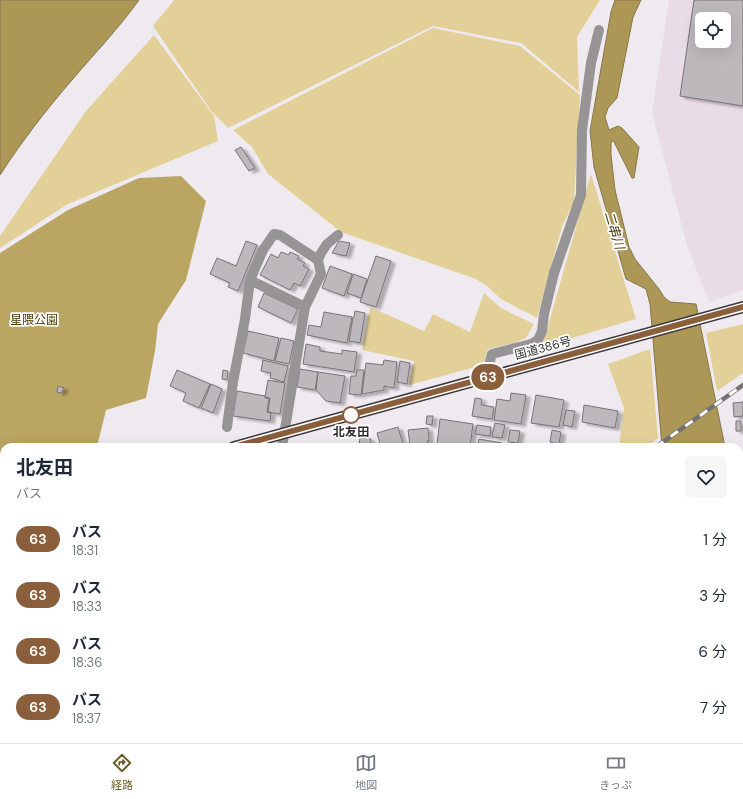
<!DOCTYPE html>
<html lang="ja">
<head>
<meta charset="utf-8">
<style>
	:root { --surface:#fff; --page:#f6f6f7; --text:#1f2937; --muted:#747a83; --line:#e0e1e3; --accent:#6a5b28 }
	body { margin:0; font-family:"DM Sans","Noto Sans JP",sans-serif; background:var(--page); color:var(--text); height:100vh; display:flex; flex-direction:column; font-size:15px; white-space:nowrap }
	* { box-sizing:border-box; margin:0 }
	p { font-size:13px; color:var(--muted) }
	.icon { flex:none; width:22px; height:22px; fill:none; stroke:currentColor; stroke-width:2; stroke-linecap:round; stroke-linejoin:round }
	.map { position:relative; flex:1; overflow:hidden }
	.details { position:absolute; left:0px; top:443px; width:743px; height:300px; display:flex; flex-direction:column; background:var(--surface); border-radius:12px 12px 0 0; box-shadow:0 4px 16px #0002 }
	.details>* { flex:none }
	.badge { padding:0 8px; border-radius:13px; font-size:14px; line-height:26px }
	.tools { position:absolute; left:695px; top:12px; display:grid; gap:8px }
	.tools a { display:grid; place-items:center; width:36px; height:36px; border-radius:6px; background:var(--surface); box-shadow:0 4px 16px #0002; font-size:20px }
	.map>.badge { position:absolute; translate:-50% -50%; box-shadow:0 0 0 2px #fff }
	.round { display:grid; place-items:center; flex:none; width:42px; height:42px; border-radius:6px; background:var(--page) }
	.summary { display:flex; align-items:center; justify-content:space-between; height:68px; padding:0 16px }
	h1 { font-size:19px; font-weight:700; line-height:30px }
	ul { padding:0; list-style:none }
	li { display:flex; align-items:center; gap:12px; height:56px; padding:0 16px }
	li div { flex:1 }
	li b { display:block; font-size:15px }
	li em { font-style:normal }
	li .badge { min-width:44px; font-weight:700; text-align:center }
	.tabs { display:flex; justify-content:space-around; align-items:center; height:56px; border-top:1px solid var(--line); background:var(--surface); font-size:11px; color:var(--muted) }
	.tabs a { display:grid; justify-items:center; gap:2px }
	.tabs .selected { color:var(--accent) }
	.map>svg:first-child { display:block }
	.built { fill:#e8dce6; fill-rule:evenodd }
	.green { fill:#e3d099 }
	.forest { fill:#baa563 }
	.water { fill:#ad9756; stroke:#87774a }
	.building { fill:#bdb8bc; stroke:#787377; fill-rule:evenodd; filter:url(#shadow) }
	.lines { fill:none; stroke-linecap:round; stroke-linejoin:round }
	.minor { stroke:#979496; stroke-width:10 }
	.highway { stroke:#3a3639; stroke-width:12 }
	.rail-casing { stroke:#757274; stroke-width:4.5 }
	.rail { stroke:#fff; stroke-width:3; stroke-dasharray:9; stroke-linecap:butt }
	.line-casing { stroke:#fff; stroke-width:9 }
	.line { stroke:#8b5e3c; stroke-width:6 }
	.stop-dot { fill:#fff; stroke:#8b5e3c; stroke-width:2 }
	.labels { text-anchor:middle; stroke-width:3.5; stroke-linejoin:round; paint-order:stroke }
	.park-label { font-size:12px; fill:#4d3d06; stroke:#fff }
	.street-label { font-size:12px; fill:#2f2d2e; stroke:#fff }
	.stop-label { font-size:12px; font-weight:bold; fill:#2f2d2e; stroke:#fff }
	.water-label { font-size:13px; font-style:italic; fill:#453600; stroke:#fff }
</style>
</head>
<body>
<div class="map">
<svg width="743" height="743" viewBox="0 0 743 743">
	<defs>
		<filter id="shadow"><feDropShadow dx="4.5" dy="2.5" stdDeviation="1" flood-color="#0004"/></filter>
	</defs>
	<rect width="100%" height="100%" fill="#efeaef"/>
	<path class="built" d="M669 0H743V290L709 302 687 245 652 113ZM702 19H724V41H702Z
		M638 739H699L702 741 700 743H632Z"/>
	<path class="green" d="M174 0H600L577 37 579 92 521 43 433 26 228 128 212 112 153 26Z
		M433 28 520 46 580 95 574 201 562 227 537 318 501 299 487 286 476 279 341 232 268 174 252 147 233 130Z
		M154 35 214 116 218 141 68 204 0 248V236L86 111Z
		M591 174 636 319 542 347Z
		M484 293 501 308 534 324 526 338 514 343 488 349 483 365 409 385 414 361 362 350 370 307 424 331 433 314 470 332Z
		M743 324V373L717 391 706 333Z
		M650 349 658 438 646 447H619L624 408 608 364Z"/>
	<path class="forest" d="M181 176 206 201 186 280 158 324 155 351 146 398 106 410 97 447H4V485H0V253L68 210 139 178Z
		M743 676V743H706L708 739H739V684Z"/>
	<path class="water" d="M0 0H139C119 28 95 53 72 80 46 110 22 141 0 175Z
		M615 0H641L633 17 617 98 608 108 605 117 609 130 618 126 622 128 639 147 634 178H632L615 144 614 141 611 142V155L615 190 629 247 635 259 659 289 664 297 670 302 696 304 725 447H662L650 304 646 289 626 279 594 167 590 131 611 12Z
		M612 739H640L637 743H605Z"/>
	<path class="building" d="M694 0H743V106L680 96ZM702 19H724V41H702Z
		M241 147 255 168 249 171 235 150Z
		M246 241 257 245 238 291 228 287 230 283 210 274 217 258 236 266Z
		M339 241 350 243 346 256 332 253Z
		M281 252 289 255 290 252 299 256 297 259 305 263 303 266 309 269 300 286 294 283 290 290 260 275 271 254 278 258Z
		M376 256 391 261 376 307 360 302Z
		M330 266 352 274 344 296 322 288Z
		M353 274 367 279 361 298 347 293Z
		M264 293 298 309 291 323 258 307Z
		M355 311 365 313 360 343 349 341 353 317H354Z
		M324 312 352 317 347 343 307 335 309 325 321 327Z
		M248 331 279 338 274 361 243 353Z
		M281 338 294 341 289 364 275 361Z
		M306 344 320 347V351L342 354V350L357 352 354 372 303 364Z
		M263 360 288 366 284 382 270 378 271 373 261 371Z
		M384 360 397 362 394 388 384 386V390L362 394 366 363 383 365Z
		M400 361 410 363 407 384 397 382Z
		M300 369 318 372 315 390 297 387Z
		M177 370 210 384 199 408 183 401 186 393 170 386Z
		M223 370 228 371 227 380 222 379Z
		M357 370H364L361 395 349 394 351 376H356Z
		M318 372 345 376 340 403 326 401 316 390Z
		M268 380 285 383 280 414 268 412 270 398 265 397Z
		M211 384 222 389 213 413 201 408Z
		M58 386 64 388 61 393 57 392Z
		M237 391 265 396V398L269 399 267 412 271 413 270 421 233 416Z
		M511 393 526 395 521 424 494 420 497 399 510 401Z
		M536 395 564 400 559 427 531 423Z
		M475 398 482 399 481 405 494 407 492 419 472 416Z
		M743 402V416L734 417 733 403Z
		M584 405 618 411 615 428 582 422Z
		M566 410 575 411 572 427 563 425Z
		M427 416H433L432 425 426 424Z
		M440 419 473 424 470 447H455L437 444Z
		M736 421H741V431H736Z
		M495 423 505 425 502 438 492 437Z
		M477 425 491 427 490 436 475 434Z
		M398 427 404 447H381L377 433Z
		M428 428 429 441H427L428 446 412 447 410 445 408 430Z
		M510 430 520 431 518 443 508 442Z
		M552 430 561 432 559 444 550 442Z
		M360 437 371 439 370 447H359Z
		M479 439 502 443 501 447H477Z
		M0 523H4V544L0 543Z
		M0 616H4L3 637H0Z
		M322 739H353V743H322Z
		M353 739H372V743H353Z
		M380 739H421V743H380Z
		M468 739H479L471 743Z"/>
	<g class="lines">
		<path class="minor" d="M250 280 305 307
			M493 376 490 361 492 354 531 344 538 340 542 331 544 314 554 273 581 195 582 130 591 63 599 30
			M227 427 233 382 245 319 250 280 263 250 274 234 280 235 318 260
			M282 447 305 307 321 274 318 260 321 253 327 244 338 235
			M739 469 743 466
			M0 550 4 551
			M0 655 4 646
			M0 740 4 739"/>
		<path class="highway" d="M234 447 743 307
			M0 501 4 500"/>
		<g class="rail-casing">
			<path id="rail" d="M656 447 743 385
				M0 712 4 711"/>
		</g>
		<use href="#rail" class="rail"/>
	</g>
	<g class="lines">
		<g class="line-casing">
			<path id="line" d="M234 447 743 307"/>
		</g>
		<use href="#line" class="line"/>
	</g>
	<circle class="stop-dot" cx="351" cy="415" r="8"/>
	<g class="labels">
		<g class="park-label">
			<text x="34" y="324">星隈公園</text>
		</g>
		<g class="street-label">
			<text transform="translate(543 348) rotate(-15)" y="4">国道386号</text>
		</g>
		<g class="stop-label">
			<text x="351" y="436">北友田</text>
		</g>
		<g class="water-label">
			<text transform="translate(615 230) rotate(73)" y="5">二串川</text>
		</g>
	</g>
</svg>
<div class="tools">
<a><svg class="icon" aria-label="locate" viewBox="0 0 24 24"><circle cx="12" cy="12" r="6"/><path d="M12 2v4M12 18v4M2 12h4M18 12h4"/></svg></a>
</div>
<b class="badge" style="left:488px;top:377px;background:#8b5e3c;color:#fff">63</b>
<section class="details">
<div class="summary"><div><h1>北友田</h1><p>バス</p></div><a class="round"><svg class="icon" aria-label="heart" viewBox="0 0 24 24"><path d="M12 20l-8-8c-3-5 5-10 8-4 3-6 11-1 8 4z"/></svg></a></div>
<ul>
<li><span class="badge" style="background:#8b5e3c;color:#fff">63</span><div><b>バス</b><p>18:31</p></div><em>1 分</em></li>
<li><span class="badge" style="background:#8b5e3c;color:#fff">63</span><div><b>バス</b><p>18:33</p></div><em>3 分</em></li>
<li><span class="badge" style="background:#8b5e3c;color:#fff">63</span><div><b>バス</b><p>18:36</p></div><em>6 分</em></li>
<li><span class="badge" style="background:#8b5e3c;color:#fff">63</span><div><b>バス</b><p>18:37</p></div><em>7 分</em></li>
</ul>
</section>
</div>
<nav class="tabs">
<a class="selected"><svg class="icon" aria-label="directions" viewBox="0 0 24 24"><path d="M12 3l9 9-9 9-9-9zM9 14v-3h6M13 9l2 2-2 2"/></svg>経路</a>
<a><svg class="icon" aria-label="map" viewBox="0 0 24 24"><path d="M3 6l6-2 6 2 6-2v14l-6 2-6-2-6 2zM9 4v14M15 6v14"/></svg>地図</a>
<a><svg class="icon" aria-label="tickets" viewBox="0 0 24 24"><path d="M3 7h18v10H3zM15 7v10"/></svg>きっぷ</a>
</nav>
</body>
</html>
